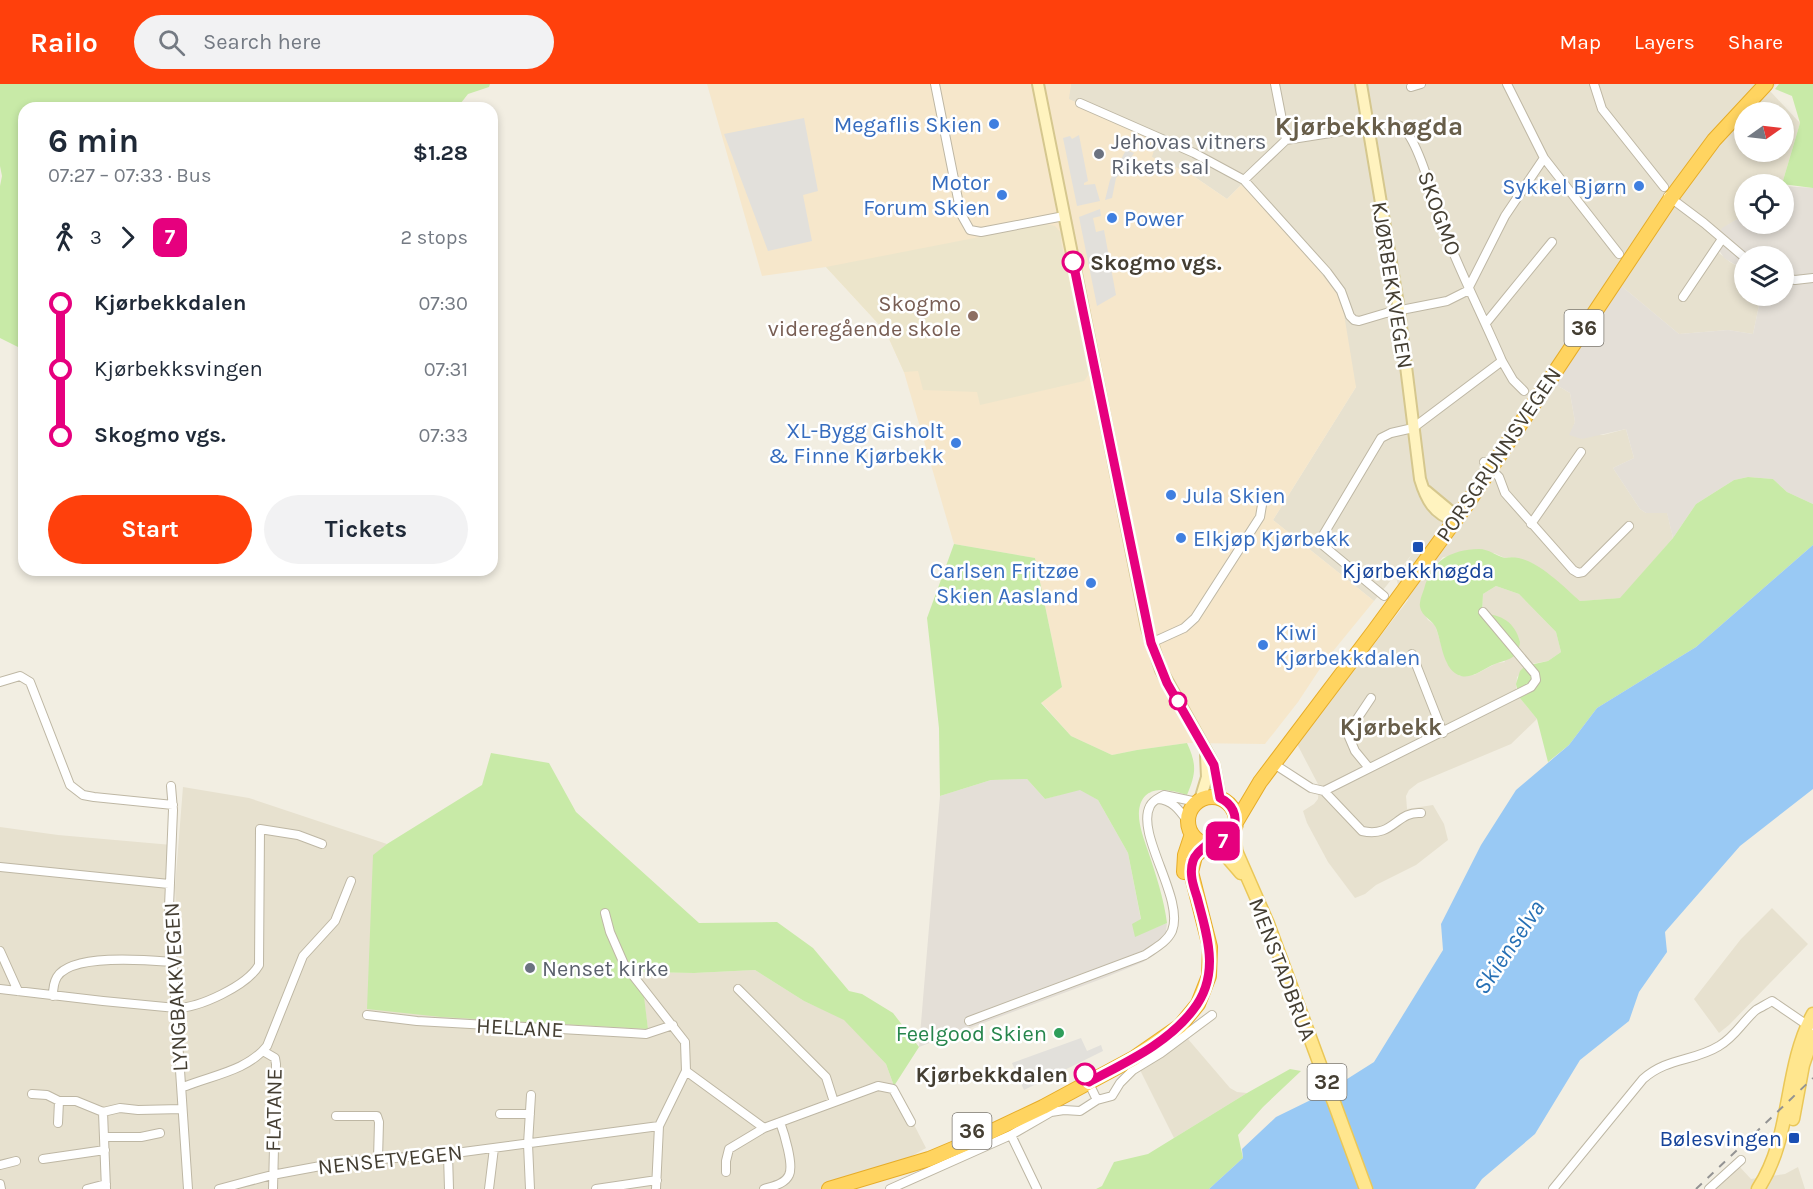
<!DOCTYPE html>
<html lang="en">
<head>
<meta charset="utf-8">
<style>
	:root { --surface:#fff; --page:#f2f2f3; --text:#1f2937; --muted:#747a83; --accent:#ff400c }
	body { margin:0; font-family:Karla,sans-serif; background:var(--page); color:var(--text); height:100vh; display:flex; flex-direction:column; font-size:22px; white-space:nowrap }
	* { box-sizing:border-box; margin:0 }
	p { font-size:20px; color:var(--muted) }
	.icon { flex:none; width:33px; height:33px; fill:none; stroke:currentColor; stroke-width:2; stroke-linecap:round; stroke-linejoin:round }
	.map { position:relative; flex:1; overflow:hidden }
	.panel { position:absolute; left:18px; top:18px; width:480px; height:474px; display:flex; flex-direction:column; background:var(--surface); border-radius:18px; box-shadow:0 3px 9px #0003 }
	.panel>* { flex:none }
	.badge { padding:0 12px; border-radius:9px; font-size:21px; line-height:39px }
	.needle { width:39px; rotate:76deg }
	.controls { position:absolute; left:1734px; top:18px; display:grid; gap:12px }
	.controls a { display:grid; place-items:center; width:60px; height:60px; border-radius:50%; background:var(--surface); box-shadow:0 3px 9px #0003; font-size:30px }
	.map>.badge { position:absolute; translate:-50% -50%; box-shadow:0 0 0 3px #fff }
	.legs { display:flex; align-items:center; gap:9px; height:66px; padding:0 30px; font-size:20px }
	.legs p { margin-inline-start:auto }
	.summary { display:flex; align-items:center; justify-content:space-between; height:102px; padding:0 30px }
	h1 { font-size:33px; font-weight:700; line-height:45px }
	.action { display:flex; gap:12px; margin-top:auto; padding:12px 30px }
	.action a { flex:1; height:69px; border-radius:36px; background:var(--accent); color:#fff; font-size:24px; font-weight:700; line-height:69px; text-align:center }
	.action a+a { background:var(--page); color:var(--text) }
	ul { padding:0 30px; list-style:none }
	li { display:flex; align-items:center; gap:21px; height:66px; font-size:22px }
	li i { display:grid; place-items:center; width:9px; height:100%; margin:0 8px; background:currentColor }
	li i::after { content:''; width:15px; height:15px; margin:-8px; border:4px solid; border-radius:50%; background:var(--surface) }
	li p { margin-inline-start:auto }
	li:first-child i { background:linear-gradient(#0000 50%,currentColor 0) }
	li:last-child i { background:linear-gradient(currentColor 50%,#0000 0) }
	header { display:flex; align-items:center; gap:36px; box-sizing:border-box; height:84px; padding:0 30px; background:var(--accent); color:#fff }
	header strong { font-size:28px }
	nav { display:flex; gap:33px; margin-inline-start:auto; font-size:21px }
	.search { width:420px; height:54px; background:var(--page); display:flex; align-items:center; gap:15px; box-sizing:border-box; padding:0 21px; border-radius:33px; color:var(--muted); font-size:22px }
	.map>svg:first-child { display:block }
	.residential { fill:#e7e1cf; fill-rule:evenodd }
	.commercial { fill:#f6e7cb }
	.industrial { fill:#e4dfd7 }
	.education { fill:#ece5cb }
	.green { fill:#c8eaa7 }
	.parking { fill:#e2e0db }
	.water { fill:#99c9f4 }
	.lines { fill:none; stroke-linecap:round; stroke-linejoin:round }
	.street-casing { stroke:#beb7a4; stroke-width:10 }
	.secondary-casing { stroke:#d5c78e; stroke-width:14 }
	.primary-casing { stroke:#eac758; stroke-width:15 }
	.highway-casing { stroke:#e6ac28; stroke-width:16 }
	.street { stroke:#fff; stroke-width:8 }
	.secondary { stroke:#fff3bf; stroke-width:10 }
	.primary { stroke:#ffe68e; stroke-width:12 }
	.highway { stroke:#ffd460; stroke-width:14 }
	.rail { stroke:#939393; stroke-width:2; stroke-dasharray:8 8; stroke-linecap:butt }
	.line-1-casing { stroke:#fff; stroke-width:14 }
	.line-1 { stroke:#e6007e; stroke-width:9 }
	.shop-dot { fill:#3f7fe0; stroke:#fff; stroke-width:2 }
	.worship-dot { fill:#6b7280; stroke:#fff; stroke-width:2 }
	.stop-1-dot { fill:#fff; stroke:#e6007e; stroke-width:3 }
	.education-dot { fill:#8d6e63; stroke:#fff; stroke-width:2 }
	.transit-dot { fill:#1a4fb4; stroke:#fff; stroke-width:2 }
	.leisure-dot { fill:#2e9e5b; stroke:#fff; stroke-width:2 }
	.labels { text-anchor:middle; stroke-width:5; stroke-linejoin:round; paint-order:stroke }
	.shield { fill:#fff; stroke:#7c7870; stroke-width:1.5 }
	.shield-label { font-size:21px; font-weight:bold; fill:#443e32 }
	.shop-label { font-size:22px; fill:#366cbe; stroke:#fff; text-anchor:end }
	.worship-label { font-size:22px; fill:#5b616d; stroke:#fff; text-anchor:start }
	.street-label { font-size:22px; fill:#443e32; stroke:#fff }
	.stop-label { font-size:22px; font-weight:bold; fill:#443e32; stroke:#fff; text-anchor:start }
	.education-label { font-size:22px; fill:#785e54; stroke:#fff; text-anchor:end }
	.transit-label { font-size:22px; fill:#164399; stroke:#fff }
	.leisure-label { font-size:22px; fill:#27864d; stroke:#fff; text-anchor:end }
	.neighbourhood-label { font-size:24px; font-weight:bold; fill:#675d49; stroke:#fff }
	.water-label { font-size:24px; font-style:italic; fill:#2670b5; stroke:#fff }
	.quarter-label { font-size:26px; font-weight:bold; fill:#675d49; stroke:#fff }
</style>
</head>
<body>
<header>
<strong>Railo</strong>
<div class="search"><svg class="icon" aria-label="search" viewBox="0 0 24 24"><circle cx="10" cy="10" r="6"/><path d="M15 15l6 6"/></svg>Search here</div>
<nav><a>Map</a><a>Layers</a><a>Share</a></nav>
</header>
<div class="map">
<svg width="1813" height="1105" viewBox="0 0 1813 1105">
	<rect width="100%" height="100%" fill="#f2eee2"/>
	<path class="residential" d="M1071 0H1776L1770 7 1800 39 1782 100H1744V131L1728 141 1719 169 1730 178 1744 186V212H1761L1753 250 1728 246 1679 250 1619 200 1553 299 1570 309 1575 338 1570 351H1603L1626 345 1634 374 1613 384 1640 425 1646 429 1667 428 1673 454 1621 514 1580 517 1532 479 1511 473 1505 474 1494 469 1443 473 1431 487 1420 518 1421 524 1428 536 1435 541 1447 579 1460 592 1474 591 1497 579 1505 578 1482 530 1483 510 1496 502 1519 510 1556 548 1561 568 1548 577 1531 580 1517 593 1516 607 1519 613 1537 635 1511 660 1418 699 1409 706 1406 712 1407 725 1433 721 1444 740 1448 756 1416 781 1376 801 1365 810 1355 814 1328 778 1307 739 1303 727 1314 720 1318 715 1319 702 1296 658 1307 648 1408 516 1398 501 1396 493 1413 469 1374 517 1273 436 1356 303 1241 101 1227 115 1189 89 1151 73 1156 56 1068 15ZM1744 28H1784V68H1744Z
		M183 703 249 714 387 760 373 772 648 945 640 888 694 889 755 886 804 917 844 935 886 980 894 1002 926 1064 853 1105H0V743L58 751 172 761 169 800 184 1046 175 803Z
		M1772 824 1808 860 1729 941 1719 949 1694 915 1741 855Z
		M1188 955 1230 1004 1237 1008 1247 1009 1174 1054 1140 986Z
		M1738 1081 1751 1095 1785 1090 1798 1083 1805 1105H1713Z"/>
	<path class="commercial" d="M707 0H1071L1069 15 1157 56 1152 73 1189 89 1227 115 1241 101 1290 149 1337 210 1343 224 1356 303 1273 436 1374 517 1325 577 1298 618 1265 660 1187 659 1137 666 1112 671 1071 652 1041 618 1062 603 1035 474 954 460 904 288 886 248 826 183 762 192Z"/>
	<path class="industrial" d="M1784 102 1813 104V420L1787 408 1773 395 1748 393 1734 396 1696 420 1673 454 1667 429H1646L1640 425 1613 384 1634 374 1626 345 1582 355 1569 351 1575 338 1570 309 1553 299 1619 200 1679 250 1728 246 1753 250 1761 212H1784V172H1744V186L1724 174 1717 163 1716 156 1722 144 1744 131V140H1784Z
		M1027 695 1045 715 1080 705 1098 716 1128 769 1141 836 1135 852 1167 839 1164 863 1143 878 1104 894 919 963 940 712 991 696Z"/>
	<path class="education" d="M1046 140 1055 142 1062 150 1061 157 1089 290 1084 297 980 321 977 308 923 306 918 287 904 288 886 248 826 183Z"/>
	<path class="green" d="M0 0H490L489 3 468 10 457 24H24V266L0 254V102L2 92 0 82Z
		M1779 0H1813V104L1782 100 1800 39 1792 12 1775 5Z
		M1748 393 1773 395 1787 408 1813 420V461L1696 563 1597 624 1569 661 1548 678 1537 635 1519 613 1516 600 1520 587 1525 582 1548 577 1561 568 1556 548 1519 510 1496 502 1483 510 1482 530C1501 530 1515 538 1520 558 1518 575 1509 575 1495 580 1484 584 1473 595 1461 592 1443 587 1442 559 1436 544 1433 536 1422 533 1420 523 1419 517 1422 511 1424 505 1432 476 1450 466 1479 465 1489 465 1496 472 1505 474 1531 468 1561 501 1580 517L1620 514 1673 454 1696 420 1734 396Z
		M954 460 1035 474 1062 603 1041 619 1071 652 1112 671 1137 666 1187 659C1197 681 1196 689 1187 711 1169 705 1142 699 1139 727 1138 740 1144 755 1148 767 1156 791 1164 815 1167 839L1135 853 1132 840 1141 835 1128 769 1098 716 1080 706 1045 715 1027 695 991 696 940 712 939 644 927 534Z
		M491 669 549 679 576 728 699 839 777 838 813 864 849 907 862 910 893 929 919 963 894 1002 886 980 844 936 804 917 755 886 694 889 641 888 648 945 441 933 367 925 373 771 387 760 482 701Z
		M1290 985 1301 987 1263 1023 1238 1051 1243 1074 1209 1105H1096L1102 1102 1114 1078 1148 1070 1247 1009Z"/>
	<path class="parking" d="M804 34 818 107 803 111 812 157 768 167 724 50Z
		M1079 51 1088 97 1084 99V101L1095 100 1100 117 1077 122 1063 54 1070 52 1072 55Z
		M1126 66 1134 69 1123 87 1116 94 1112 114 1105 116 1110 96Z
		M1100 125 1101 132 1093 134 1096 148 1104 146 1116 211 1097 222 1079 133Z
		M1081 954 1087 967 1101 961 1103 967 1024 1006 1012 979Z"/>
	<path class="water" d="M1813 461V705L1740 762 1665 848 1667 868 1639 908 1629 937 1580 976 1535 1050 1482 1095 1475 1105H1209L1243 1074 1242 1065 1276 1033 1325 1009 1374 978 1443 866 1441 840 1481 761 1516 706 1569 661 1597 624 1696 563Z"/>
	<g class="lines">
		<g class="street-casing">
			<path id="street" d="M935 0 961 130 970 146 981 148 1064 132
				M1275 0 1286 56 1387 40C1394 40 1399 40 1404 45 1421 62 1436 126 1446 151 1463 194 1484 235 1502 277L1513 296 1524 307
				M1507 0 1544 74 1619 170
				M1594 0 1602 25 1664 103
				M1411 3 1421 0
				M1080 19 1194 69 1244 96 1327 188 1341 207 1350 232 1354 236 1359 237 1386 229 1447 217 1467 207 1505 132 1544 74
				M1244 96 1286 56
				M1668 112 1704 139 1744 173
				M1784 194 1795 196 1813 194
				M1683 213 1722 155
				M1486 239 1552 158
				M1484 378 1499 393 1505 409 1573 486 1578 489 1583 488 1629 442
				M1531 440 1581 368
				M1384 512 1319 458 1381 354 1391 349 1413 344 1502 277
				M1151 559 1184 544 1195 534 1260 433 1263 415
				M1412 570 1443 649
				M0 598 20 592 30 598 70 701 83 711 94 713 173 721
				M1274 680 1311 704 1324 707 1531 603 1536 596 1535 590 1483 528
				M1369 684 1355 667 1349 653 1353 641 1371 614
				M171 702 173 726 169 823 188 1105
				M1324 707 1362 747C1394 754 1396 727 1421 729
				M1158 715C1173 716 1180 727 1188 738
				M0 783 169 800
				M605 829 610 848 624 880 685 958 686 987 659 1042 656 1105
				M0 867 18 907
				M0 905 103 917 176 924C199 924 247 902 259 881L260 745 298 751 322 760
				M738 905 826 993 834 1018
				M53 912C53 906 54 898 57 893 72 869 147 876 172 878
				M367 931 417 937 631 949 646 950 673 941
				M969 937 1145 871C1155 864 1167 858 1172 847 1185 815 1135 750 1150 722 1153 716 1159 714 1164 711L1197 718
				M263 967 275 974 276 980 273 1105
				M686 987 764 1044 878 1002 893 1005 911 1038
				M1085 991 1097 1016
				M186 1002C214 991 248 986 267 962L303 872 335 837 351 797
				M32 1010 47 1011 59 1017H76L103 1028
				M500 1030H530
				M336 1032H377L379 1038 378 1075
				M58 1039 59 1017
				M1011 1051 1037 1105
				M104 1053H141L160 1049
				M448 1070 449 1105
				M43 1075 105 1066
				M0 1081 16 1077
				M726 1088V1077L729 1065 764 1044
				M0 1100 1 1105
				M87 1105 106 1100
				M106 1105 103 1028 120 1024 138 1026 182 1025
				M219 1105 272 1091 342 1078 448 1070 659 1042
				M489 1105 494 1064
				M530 1105 528 1060 531 1011
				M596 1105 657 1096
				M764 1105C773 1102 785 1100 789 1091 794 1081 784 1049 780 1038
				M890 1105 1011 1051 1051 1028 1064 1026 1080 1027 1097 1016 1112 1012 1120 999 1133 986 1161 969 1212 931
				M1553 1105 1643 995C1668 973 1693 978 1719 962 1735 953 1743 937 1756 926 1761 923 1767 920 1772 917L1813 945
				M1709 1105 1741 1076"/>
		</g>
		<g class="secondary-casing">
			<path id="secondary" d="M1038 0 1147 544 1161 586 1214 681 1220 714
				M1361 0 1399 226 1420 395C1426 415 1434 431 1455 436
				M1426 407 1450 427 1455 436
				M1200 716 1207 693 1206 671"/>
		</g>
		<g class="primary-casing">
			<path id="primary" d="M1234 745 1236 767 1268 840 1366 1105
				M1213 760 1222 767 1241 789
				M1793 1035 1803 981 1813 952
				M1758 1105C1793 1052 1783 986 1813 930"/>
		</g>
		<g class="highway-casing">
			<path id="highway" d="M1188 737a24 24 0 1 1 48 0a24 24 0 1 1-48 0Z
				M1235 740 1260 698 1374 547 1467 420 1671 114 1714 56 1766 0
				M1184 788 1185 771 1192 750
				M829 1105 929 1075 967 1059 1043 1023 1134 974 1180 942 1198 920 1209 892 1210 863 1191 788 1195 772 1208 760"/>
		</g>
		<use href="#street" class="street"/>
		<use href="#secondary" class="secondary"/>
		<use href="#primary" class="primary"/>
		<use href="#highway" class="highway"/>
		<path class="rail" d="M1696 1105 1813 994"/>
	</g>
	<g class="lines">
		<g class="line-1-casing">
			<path id="line-1" d="M1073 178 1151 559 1167 599 1214 681 1220 714C1246 726 1236 761 1208 760 1202 765 1195 770 1193 777 1189 789 1193 801 1197 813 1207 851 1221 891 1193 926 1167 960 1126 978 1089 998L1085 990"/>
		</g>
		<use href="#line-1" class="line-1"/>
	</g>
	<g class="shop-dot">
		<circle cx="994" cy="40" r="6"/>
		<circle cx="1639" cy="102" r="6"/>
		<circle cx="1002" cy="111" r="6"/>
		<circle cx="1112" cy="134" r="6"/>
		<circle cx="956" cy="359" r="6"/>
		<circle cx="1171" cy="411" r="6"/>
		<circle cx="1181" cy="454" r="6"/>
		<circle cx="1091" cy="499" r="6"/>
		<circle cx="1263" cy="561" r="6"/>
	</g>
	<g class="worship-dot">
		<circle cx="1099" cy="70" r="6"/>
		<circle cx="530" cy="884" r="6"/>
	</g>
	<g class="stop-1-dot">
		<circle cx="1073" cy="178" r="10"/>
		<circle cx="1178" cy="617" r="8"/>
		<circle cx="1085" cy="990" r="10"/>
	</g>
	<circle class="education-dot" cx="973" cy="232" r="6"/>
	<g class="transit-dot">
		<rect x="1412" y="457" width="12" height="12" rx="3"/>
		<rect x="1788" y="1048" width="12" height="12" rx="3"/>
	</g>
	<circle class="leisure-dot" cx="1059" cy="949" r="6"/>
	<g class="labels">
		<g class="shield">
			<rect x="1564.5" y="226" width="39" height="36" rx="4.5"/>
			<rect x="1307.5" y="980" width="39" height="36" rx="4.5"/>
			<rect x="952.5" y="1029" width="39" height="36" rx="4.5"/>
		</g>
		<g class="shield-label">
			<text x="1584" y="251">36</text>
			<text x="1327" y="1005">32</text>
			<text x="972" y="1054">36</text>
		</g>
		<g class="shop-label">
			<text x="982" y="48">Megaflis Skien</text>
			<text x="990" y="106">Motor<tspan x="990" dy="25">Forum Skien</tspan></text>
			<text x="1627" y="110">Sykkel Bjørn</text>
			<text x="1124" y="142" text-anchor="start">Power</text>
			<text x="944" y="354">XL-Bygg Gisholt<tspan x="944" dy="25">&amp; Finne Kjørbekk</tspan></text>
			<text x="1183" y="419" text-anchor="start">Jula Skien</text>
			<text x="1193" y="462" text-anchor="start">Elkjøp Kjørbekk</text>
			<text x="1079" y="494">Carlsen Fritzøe<tspan x="1079" dy="25">Skien Aasland</tspan></text>
			<text x="1275" y="556" text-anchor="start">Kiwi<tspan x="1275" dy="25">Kjørbekkdalen</tspan></text>
		</g>
		<g class="worship-label">
			<text x="1111" y="65">Jehovas vitners<tspan x="1111" dy="25">Rikets sal</tspan></text>
			<text x="542" y="892">Nenset kirke</text>
		</g>
		<g class="street-label">
			<text transform="translate(1440 129) rotate(70)" y="8">SKOGMO</text>
			<text transform="translate(1393 201) rotate(81)" y="8">KJØRBEKKVEGEN</text>
			<text transform="translate(1498 370) rotate(-56)" y="8">PORSGRUNNSVEGEN</text>
			<text transform="translate(1283 885) rotate(69)" y="8">MENSTADBRUA</text>
			<text transform="translate(175 903) rotate(-93)" y="8">LYNGBAKKVEGEN</text>
			<text transform="translate(520 943) rotate(3)" y="8">HELLANE</text>
			<text transform="translate(273 1026) rotate(-89)" y="8">FLATANE</text>
			<text transform="translate(390 1075) rotate(-6)" y="8">NENSETVEGEN</text>
		</g>
		<g class="stop-label">
			<text x="1090" y="186">Skogmo vgs.</text>
			<text x="1068" y="998" text-anchor="end">Kjørbekkdalen</text>
		</g>
		<g class="education-label">
			<text x="961" y="227">Skogmo<tspan x="961" dy="25">videregående skole</tspan></text>
		</g>
		<g class="transit-label">
			<text x="1418" y="494">Kjørbekkhøgda</text>
			<text x="1782" y="1062" text-anchor="end">Bølesvingen</text>
		</g>
		<g class="leisure-label">
			<text x="1047" y="957">Feelgood Skien</text>
		</g>
		<g class="neighbourhood-label">
			<text x="1391" y="651">Kjørbekk</text>
		</g>
		<g class="water-label">
			<text transform="translate(1509 863) rotate(-56)" y="8">Skienselva</text>
		</g>
		<g class="quarter-label">
			<text x="1369" y="51">Kjørbekkhøgda</text>
		</g>
	</g>
</svg>
<div class="controls">
<a><svg class="needle" viewBox="-14 -14 28 28"><path d="M0-13l5 13h-10z" fill="#e53935"/><path d="M0 13l5-13h-10z" fill="#747a83"/></svg></a>
<a><svg class="icon" aria-label="locate" viewBox="0 0 24 24"><circle cx="12" cy="12" r="6"/><path d="M12 2v4M12 18v4M2 12h4M18 12h4"/></svg></a>
<a><svg class="icon" aria-label="layers" viewBox="0 0 24 24"><path d="M12 4l9 5-9 5-9-5zM3 14l9 5 9-5"/></svg></a>
</div>
<b class="badge" style="left:1223px;top:757px;background:#e6007e;color:#fff">7</b>
<section class="panel">
<div class="summary"><div><h1>6 min</h1><p>07:27 – 07:33 · Bus</p></div><b>$1.28</b></div>
<div class="legs"><svg class="icon" aria-label="walk" viewBox="0 0 24 24"><circle cx="13" cy="4" r="2"/><path d="M13 8l-2 6 4 7M11 14l-3 7M7 12l3-4h3l4 4"/></svg>3<svg class="icon" aria-label="forward" viewBox="0 0 24 24"><path d="M9 5l7 7-7 7"/></svg><b class="badge" style="background:#e6007e;color:#fff">7</b><p>2 stops</p></div>
<ul>
<li><i style="color:#e6007e"></i><b>Kjørbekkdalen</b><p>07:30</p></li>
<li><i style="color:#e6007e"></i><span>Kjørbekksvingen</span><p>07:31</p></li>
<li><i style="color:#e6007e"></i><b>Skogmo vgs.</b><p>07:33</p></li>
</ul>
<div class="action"><a>Start</a><a>Tickets</a></div>
</section>
</div>
</body>
</html>
